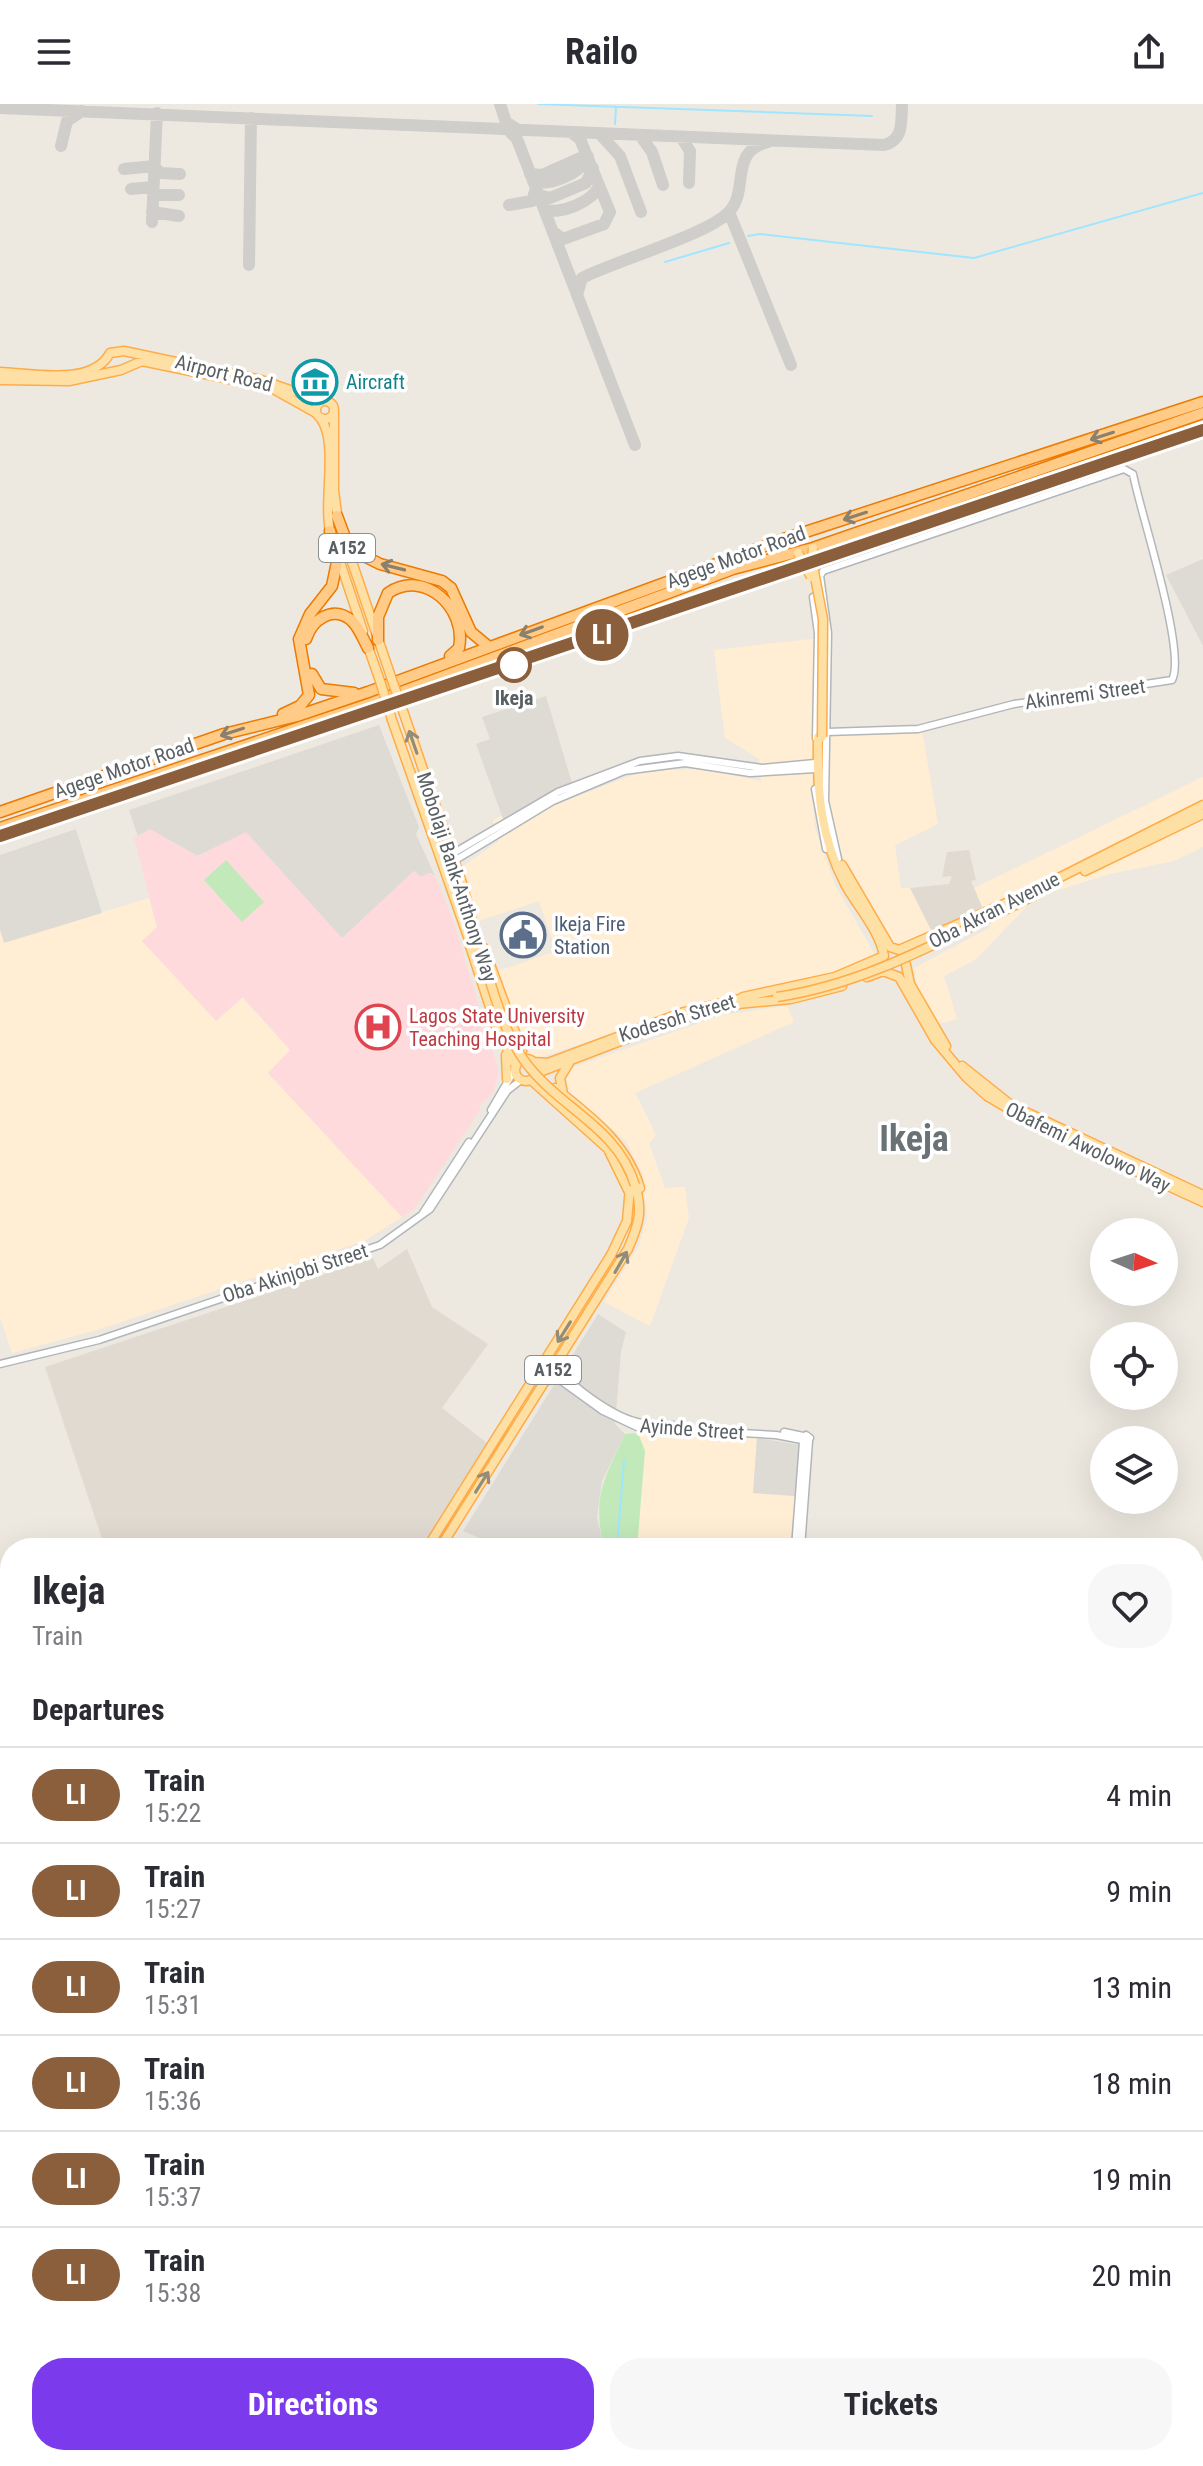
<!DOCTYPE html>
<html lang="en">
<head>
<meta charset="utf-8">
<style>
	:root { --surface:#fff; --page:#f7f7f7; --text:#2b2b33; --muted:#7c7c81; --line:#e1e1e2; --accent:#7c3aed }
	body { margin:0; font-family:"Roboto Condensed",sans-serif; background:var(--page); color:var(--text); height:100vh; display:flex; flex-direction:column; font-size:30px; white-space:nowrap }
	* { box-sizing:border-box; margin:0 }
	p { font-size:26px; color:var(--muted) }
	.icon { flex:none; width:44px; height:44px; fill:none; stroke:currentColor; stroke-width:2; stroke-linecap:round; stroke-linejoin:round }
	.map { position:relative; flex:1; overflow:hidden }
	.side { position:absolute; left:0px; top:1434px; width:1204px; height:928px; display:flex; flex-direction:column; background:var(--surface); border-radius:32px 32px 0 0; box-shadow:0 8px 32px #0002 }
	.side>* { flex:none }
	.badge { padding:0 16px; border-radius:26px; font-size:28px; line-height:52px }
	.needle { width:52px; rotate:93deg }
	.fabs { position:absolute; left:1090px; top:1114px; display:grid; gap:16px }
	.fabs a { display:grid; place-items:center; width:88px; height:88px; border-radius:50%; background:var(--surface); box-shadow:0 8px 32px #0002; font-size:40px }
	.map>.badge { position:absolute; translate:-50% -50%; box-shadow:0 0 0 4px #fff }
	h2 { padding:0 32px; font-size:30px; line-height:72px }
	.round { display:grid; place-items:center; flex:none; width:84px; height:84px; border-radius:32px; background:var(--page) }
	.head { display:flex; align-items:center; justify-content:space-between; height:136px; padding:0 32px }
	h1 { font-size:38px; font-weight:700; line-height:60px }
	.primary-button { display:flex; gap:16px; margin-top:auto; padding:16px 32px }
	.primary-button a { flex:1; height:92px; border-radius:32px; background:var(--accent); color:#fff; font-size:32px; font-weight:700; line-height:92px; text-align:center }
	.primary-button a+a { background:var(--page); color:var(--text) }
	ul { padding:0; list-style:none }
	li { display:flex; align-items:center; gap:24px; height:96px; padding:0 32px; border-top:2px solid var(--line) }
	li div { flex:1 }
	li b { display:block; font-size:30px }
	li em { font-style:normal }
	li .badge { min-width:88px; font-weight:700; text-align:center }
	header { display:flex; justify-content:space-between; align-items:center; height:104px; padding:0 32px; background:var(--surface); font-size:36px; font-weight:700 }
	.map>svg:first-child { display:block }
	.commercial { fill:#ffeed4 }
	.industrial { fill:#dedbd5 }
	.education { fill:#e0dad1 }
	.medical { fill:#fedadd }
	.green { fill:#c2e9ba }
	.lines { fill:none; stroke-linecap:round; stroke-linejoin:round }
	.stream { stroke:#9fe6ff; stroke-width:2 }
	.taxiway { stroke:#d0ceca; stroke-width:12 }
	.minor-casing { stroke:#b2b6ba; stroke-width:9 }
	.major-casing { stroke:#ffac48; stroke-width:11 }
	.highway-casing { stroke:#ee7a00; stroke-width:13 }
	.minor { stroke:#fff; stroke-width:6 }
	.major { stroke:#ffe0a4; stroke-width:8 }
	.highway { stroke:#ffcb86; stroke-width:10 }
	.rail-casing { stroke:#b1b2b3; stroke-width:5 }
	.rail { stroke:#fff; stroke-width:2; stroke-dasharray:6; stroke-linecap:butt }
	.major-bridge-casing { stroke:#ffac48; stroke-width:11; stroke-linecap:butt }
	.major-bridge { stroke:#ffe0a4; stroke-width:8 }
	.oneway { stroke:#8b7f6e }
	.oneway2 { stroke:#938c7a }
	.line-casing { stroke:#fff; stroke-width:18 }
	.line { stroke:#8b5e3c; stroke-width:12 }
	.stop-dot { fill:#fff; stroke:#8b5e3c; stroke-width:4 }
	.labels { text-anchor:middle; stroke-width:7; stroke-linejoin:round; paint-order:stroke }
	.shield { fill:#fff; stroke:#8b8f92; stroke-width:2 }
	.shield-label { font-size:18px; font-weight:bold; fill:#595f63 }
	.street-label { font-size:20px; fill:#595f63; stroke:#fff }
	.culture-label { font-size:20px; fill:#0d838f; stroke:#fff; text-anchor:start }
	.stop-label { font-size:20px; font-weight:bold; fill:#595f63; stroke:#fff }
	.service-label { font-size:20px; fill:#4e5e75; stroke:#fff; text-anchor:start }
	.health-label { font-size:20px; fill:#be3a42; stroke:#fff; text-anchor:start }
	.town-label { font-size:36px; font-weight:bold; fill:#6a7275; stroke:#fff }
</style>
</head>
<body>
<header><svg class="icon" aria-label="menu" viewBox="0 0 24 24"><path d="M4 6h16M4 12h16M4 18h16"/></svg>Railo<svg class="icon" aria-label="share" viewBox="0 0 24 24"><path d="M12 15V3M7 8l5-5 5 5M5 13v7h14v-7"/></svg></header>
<div class="map">
<svg width="1203" height="2362" viewBox="0 0 1203 2362">
	<rect width="100%" height="100%" fill="#eee9e0"/>
	<path class="commercial" d="M828 533V626H922L938 720 895 741 901 784H910L932 828 904 841 891 837 859 785 834 734 824 670 812 672 815 724 835 781 875 851 823 872 729 891 535 955 516 928 496 868 556 847 539 797 478 817 462 763 499 737 493 716 572 679 577 692 644 667 700 665 761 677 759 655 725 634 714 546Z
		M1203 673V743L1174 757 1110 770 1036 793 975 856 944 872 957 915 939 920 917 884 914 864 991 823 974 784Z
		M149 794 157 824 142 837 217 917 242 893 291 947 268 969 402 1113 364 1137 100 1225 12 1249 0 1213V826L5 838Z
		M787 902 794 918 635 989 656 1031 649 1039 665 1084 685 1083 689 1114 650 1222 604 1198 639 1142 647 1113 642 1068 626 1037 571 989 565 973 571 964 722 911Z
		M638 1329 757 1334 753 1389 795 1392 790 1444H637L645 1347Z"/>
	<path class="industrial" d="M1203 455V542L1166 471Z
		M546 592 572 679 503 715 476 640 490 635 482 613Z
		M379 621 419 723 416 730 435 772 431 769 421 773 414 767 342 835 246 729 197 752 150 726 138 733 129 706Z
		M76 725 102 809 4 839 0 826V751Z
		M598 1210 626 1228 621 1248 615 1320 625 1330 602 1377 597 1413 604 1444H502L463 1427Z
		M757 1334 800 1341 795 1392 753 1389Z"/>
	<path class="education" d="M969 746 976 776 971 777 982 803 932 828 910 784 949 780 952 772 942 773 947 748Z
		M407 1145 432 1203 488 1240 442 1304 487 1339 421 1444H105L45 1263 373 1154 378 1165Z"/>
	<path class="medical" d="M150 725 198 752 246 728 342 834 414 767 421 773 428 769 435 772 453 816 499 968 493 990 479 1001 481 1005 414 1105 402 1113 268 969 290 946 243 893 216 917 142 837 157 823 134 734Z"/>
	<path class="green" d="M226 756 264 798 242 818 204 776Z
		M638 1329 645 1347 637 1444H604C592 1392 604 1376 625 1330Z
		M10 2350V2352H146L140 2362H0V2357Z
		M824 2352H930L917 2362H816Z"/>
	<g class="lines">
		<path class="stream" d="M538 0 872 12
			M615 20 616 3
			M748 132 760 130 974 154 1203 89
			M665 158 729 139
			M617 1444 624 1356
			M1194 2173 1203 2166
			M72 2362 82 2352
			M880 2362 889 2352"/>
		<path class="taxiway" d="M500 0 506 18 518 26
			M0 4 884 41C904 36 901 18 902 0
			M508 26 517 35 635 341
			M600 30 620 52 641 108
			M640 31 652 48 663 81
			M681 33 690 47 689 79
			M61 42 67 17 82 7
			M154 63 161 69 180 70
			M124 65 154 62
			M530 70 542 71 587 51
			M533 77C549 83 582 69 588 53
			M131 85 153 83
			M153 88 157 91H179
			M539 91 550 94 586 79 593 64
			M509 101 532 97 536 84
			M544 105C559 112 595 97 599 81
			M152 108 179 112
			M729 108 791 261
			M152 118 157 9
			M553 128 563 135 604 120 610 108 580 35 572 29
			M249 161 251 14
			M577 191 582 174C615 157 707 131 729 108 750 85 728 48 768 38"/>
		<g class="minor-casing">
			<path id="minor" d="M827 628 918 625 1014 600 1172 576C1187 548 1140 408 1133 370L1124 365 823 467 820 472 828 529 825 697 838 755
				M816 634 818 529 813 493 820 490
				M815 685 826 745
				M452 750 558 688 640 657 678 652 762 664 815 659
				M454 757 553 697 624 667 685 659 750 669 815 665
				M491 1006 515 965
				M423 1109 469 1038
				M558 1259C564 1280 613 1311 634 1317 646 1321 660 1320 673 1321
				M0 1260 99 1236 380 1141 430 1105 507 987 521 976
				M546 1277 560 1276 603 1307 637 1323 776 1331 802 1336
				M784 1328 803 1332
				M806 1331 810 1334 806 1339 802 1335Z
				M795 1444 803 1338
				M801 1444 809 1337
				M0 1785 10 1815"/>
		</g>
		<g class="major-casing">
			<path id="major" d="M0 268C31 269 92 283 110 249L124 247 261 276 322 297
				M0 276 69 277 121 266 142 257 262 282
				M275 286 316 309
				M316 306a9 9 0 1 1 18 0a9 9 0 1 1-18 0Z
				M334 309V387L338 416
				M321 315C339 340 322 399 331 432
				M345 437 391 573
				M338 452 363 527
				M367 540 380 577
				M404 610 462 779 480 845
				M392 616 468 833 477 846
				M842 761 890 843 899 846 1029 789
				M1085 767 1203 710
				M1025 791 1203 701
				M1005 806 1033 792
				M470 842 497 925 516 962
				M484 844 522 947
				M906 861 910 880 946 942
				M867 873 883 867 899 873 935 936 966 973 987 992 1036 1021 1203 1098
				M743 893 835 873 884 852C880 827 857 802 845 780 820 732 817 686 818 633
				M737 900 791 895 842 882
				M684 914 740 900
				M506 951 507 975
				M515 966a11 11 0 1 1 22 0a11 11 0 1 1-22 0Z
				M533 958 548 959 684 908 748 893
				M962 962 1011 1001 1203 1091
				M537 969 644 928
				M531 976 608 1045 629 1088
				M555 984C591 1013 626 1038 640 1084
				M563 990 560 974 569 959
				M427 1444 611 1151 627 1117 630 1083
				M440 1444 628 1145C639 1120 643 1107 635 1081
				M1194 1714 1203 1711
				M1194 1720 1203 1717
				M0 2068 10 2064
				M0 2080 10 2076
				M481 2352 488 2362
				M489 2352 496 2362
				M237 2362 251 2352
				M247 2362 261 2352"/>
		</g>
		<g class="highway-casing">
			<path id="highway" d="M337 412 346 436 360 450 380 460 442 477 451 484 471 528 489 543
				M306 535C312 516 332 501 351 516 359 523 363 535 368 544
				M378 536V513L388 489C424 464 467 504 459 544L450 552
				M312 570 321 585 354 589
				M283 610 300 602 309 591 299 535 310 510 332 482 337 458 330 427
				M0 708 224 630 297 612 368 588 784 435 1203 298
				M0 724 369 600 733 465 813 444 1203 309"/>
		</g>
		<use href="#minor" class="minor"/>
		<use href="#major" class="major"/>
		<use href="#highway" class="highway"/>
		<g class="rail-casing">
			<path id="rail" d="M0 732 1203 326"/>
		</g>
		<use href="#rail" class="rail"/>
		<g class="major-bridge-casing">
			<path id="major-bridge" d="M813 444 812 457 823 515 822 633
				M798 449 811 473
				M391 573 404 610
				M380 577 392 616
				M480 845C493 884 503 932 530 964 564 1006 618 1025 635 1081
				M777 893C859 881 931 842 1005 806"/>
		</g>
		<use href="#major-bridge" class="major-bridge"/>
	</g>
	<defs><path id="oneway-shaft" d="M-6 0H5M1.5-3L5.5 0L1.5 3" fill="none" stroke-width="1.6" stroke-linecap="round" stroke-linejoin="round" transform="scale(2)"/></defs>
	<g class="oneway">
		<use href="#oneway-shaft" transform="translate(1102 332) rotate(162)"/>
		<use href="#oneway-shaft" transform="translate(855 412) rotate(162)"/>
		<use href="#oneway-shaft" transform="translate(393 463) rotate(-166)"/>
		<use href="#oneway-shaft" transform="translate(531 527) rotate(160)"/>
		<use href="#oneway-shaft" transform="translate(232 628) rotate(162)"/>
	</g>
	<g class="oneway2">
		<use href="#oneway-shaft" transform="translate(413 638) rotate(-109)"/>
		<use href="#oneway-shaft" transform="translate(621 1158) rotate(-60)"/>
		<use href="#oneway-shaft" transform="translate(564 1228) rotate(122)"/>
		<use href="#oneway-shaft" transform="translate(482 1378) rotate(-58)"/>
	</g>
	<g class="lines">
		<g class="line-casing">
			<path id="line" d="M0 732 1203 326"/>
		</g>
		<use href="#line" class="line"/>
	</g>
	<defs>
		<g id="museum-ring" transform="scale(2.3)"><circle r="9.5" fill="#fff" stroke="#0f9aa8" stroke-width="1.5"/><path d="M0-6L6-3V-2H-6V-3ZM-5-1h2V3h-2ZM-1-1h2V3h-2ZM3-1h2V3H3ZM-6 4H6V6H-6Z" fill="#0f9aa8"/></g>
		<g id="civic-ring" transform="scale(2.3)"><circle r="9.5" fill="#fff" stroke="#5c6f8a" stroke-width="1.5"/><path d="M-.6-6.5H3V-4.5H.6V-3L4-1V1h2V6H-6V1h2V-1L-.6-3ZM-1.2 2.5V6h2.4V2.5Z" fill="#5c6f8a"/></g>
		<g id="hospital-ring" transform="scale(2.3)"><circle r="9.5" fill="#fff" stroke="#e0444e" stroke-width="1.5"/><path d="M-5-5h3v3.5h4V-5h3V5h-3V1.5h-4V5h-3Z" fill="#e0444e"/></g>
	</defs>
	<g fill-rule="evenodd">
		<use href="#museum-ring" x="315" y="278"/>
		<use href="#civic-ring" x="523" y="831"/>
		<use href="#hospital-ring" x="378" y="923"/>
	</g>
	<circle class="stop-dot" cx="514" cy="561" r="16"/>
	<g class="labels">
		<g class="shield">
			<rect x="319" y="430" width="56" height="28" rx="6"/>
			<rect x="525" y="1252" width="56" height="28" rx="6"/>
		</g>
		<g class="shield-label">
			<text x="347" y="450">A152</text>
			<text x="553" y="1272">A152</text>
		</g>
		<g class="street-label">
			<text transform="translate(224 269) rotate(14)" y="7">Airport Road</text>
			<text transform="translate(736 453) rotate(-20)" y="7">Agege Motor Road</text>
			<text transform="translate(1085 590) rotate(-8)" y="7">Akinremi Street</text>
			<text transform="translate(124 664) rotate(-19)" y="7">Agege Motor Road</text>
			<text transform="translate(457 773) rotate(72)" y="7">Mobolaji Bank-Anthony Way</text>
			<text transform="translate(994 806) rotate(-27)" y="7">Oba Akran Avenue</text>
			<text transform="translate(677 914) rotate(-17)" y="7">Kodesoh Street</text>
			<text transform="translate(1088 1043) rotate(26)" y="7">Obafemi Awolowo Way</text>
			<text transform="translate(295 1169) rotate(-18)" y="7">Oba Akinjobi Street</text>
			<text transform="translate(692 1325) rotate(4)" y="7">Ayinde Street</text>
		</g>
		<g class="culture-label">
			<text x="346" y="285">Aircraft</text>
		</g>
		<g class="stop-label">
			<text x="514" y="601">Ikeja</text>
		</g>
		<g class="service-label">
			<text x="554" y="827">Ikeja Fire<tspan x="554" dy="23">Station</tspan></text>
		</g>
		<g class="health-label">
			<text x="409" y="919">Lagos State University<tspan x="409" dy="23">Teaching Hospital</tspan></text>
		</g>
		<g class="town-label">
			<text x="914" y="1047">Ikeja</text>
		</g>
	</g>
</svg>
<div class="fabs">
<a><svg class="needle" viewBox="-14 -14 28 28"><path d="M0-13l5 13h-10z" fill="#e53935"/><path d="M0 13l5-13h-10z" fill="#7c7c81"/></svg></a>
<a><svg class="icon" aria-label="locate" viewBox="0 0 24 24"><circle cx="12" cy="12" r="6"/><path d="M12 2v4M12 18v4M2 12h4M18 12h4"/></svg></a>
<a><svg class="icon" aria-label="layers" viewBox="0 0 24 24"><path d="M12 4l9 5-9 5-9-5zM3 14l9 5 9-5"/></svg></a>
</div>
<b class="badge" style="left:602px;top:531px;background:#8b5e3c;color:#fff">LI</b>
<section class="side">
<div class="head"><div><h1>Ikeja</h1><p>Train</p></div><a class="round"><svg class="icon" aria-label="heart" viewBox="0 0 24 24"><path d="M12 20l-8-8c-3-5 5-10 8-4 3-6 11-1 8 4z"/></svg></a></div>
<h2>Departures</h2>
<ul>
<li><span class="badge" style="background:#8b5e3c;color:#fff">LI</span><div><b>Train</b><p>15:22</p></div><em>4 min</em></li>
<li><span class="badge" style="background:#8b5e3c;color:#fff">LI</span><div><b>Train</b><p>15:27</p></div><em>9 min</em></li>
<li><span class="badge" style="background:#8b5e3c;color:#fff">LI</span><div><b>Train</b><p>15:31</p></div><em>13 min</em></li>
<li><span class="badge" style="background:#8b5e3c;color:#fff">LI</span><div><b>Train</b><p>15:36</p></div><em>18 min</em></li>
<li><span class="badge" style="background:#8b5e3c;color:#fff">LI</span><div><b>Train</b><p>15:37</p></div><em>19 min</em></li>
<li><span class="badge" style="background:#8b5e3c;color:#fff">LI</span><div><b>Train</b><p>15:38</p></div><em>20 min</em></li>
</ul>
<div class="primary-button"><a>Directions</a><a>Tickets</a></div>
</section>
</div>
</body>
</html>
